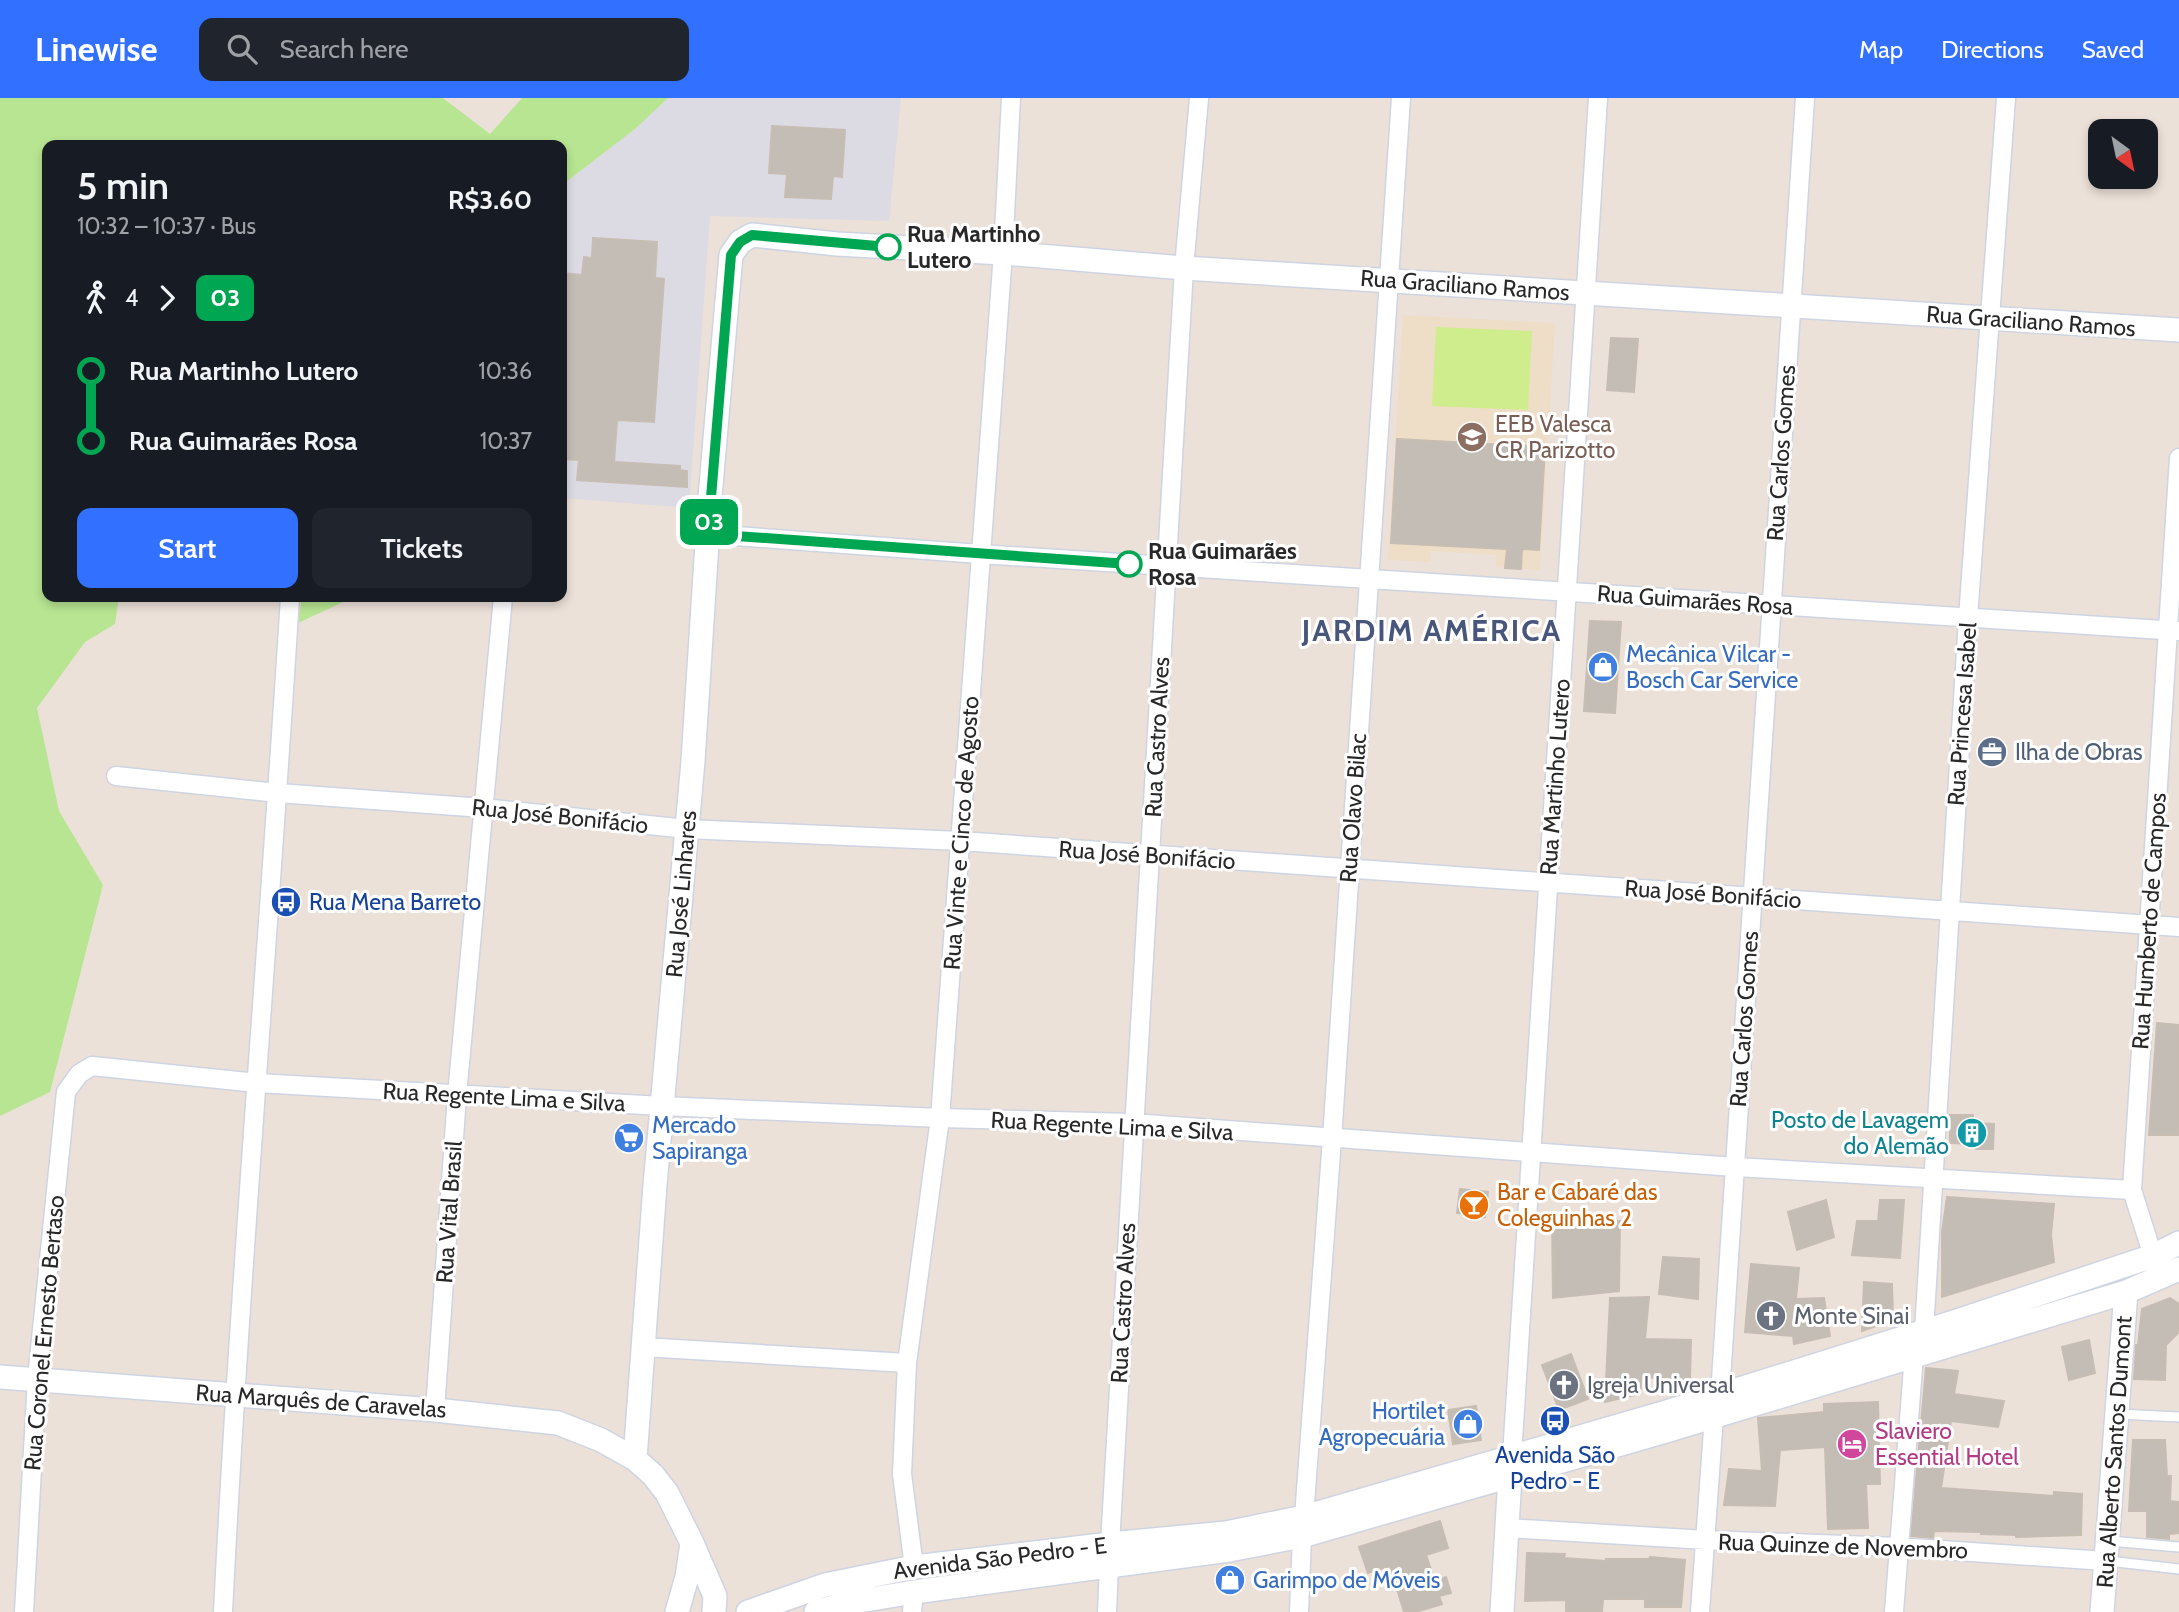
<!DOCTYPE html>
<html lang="en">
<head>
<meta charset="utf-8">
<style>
	:root { --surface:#171b24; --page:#20242c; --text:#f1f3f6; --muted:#9ea1a6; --accent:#3271ff }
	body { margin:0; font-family:Cabin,sans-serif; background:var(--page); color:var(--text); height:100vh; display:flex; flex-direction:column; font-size:26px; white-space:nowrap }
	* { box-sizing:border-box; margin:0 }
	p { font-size:23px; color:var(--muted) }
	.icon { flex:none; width:38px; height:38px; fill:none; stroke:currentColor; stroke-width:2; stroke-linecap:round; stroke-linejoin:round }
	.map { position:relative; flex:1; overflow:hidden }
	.drawer { position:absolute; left:42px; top:42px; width:525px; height:462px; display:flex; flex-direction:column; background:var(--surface); border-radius:14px; box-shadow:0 4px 10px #0003 }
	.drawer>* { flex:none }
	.badge { padding:0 14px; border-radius:10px; font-size:24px; line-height:46px }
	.needle { width:46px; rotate:147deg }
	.buttons { position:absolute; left:2088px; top:21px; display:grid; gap:14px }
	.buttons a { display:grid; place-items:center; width:70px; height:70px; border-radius:14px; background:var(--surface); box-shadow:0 4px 10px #0003; font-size:35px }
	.map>.badge { position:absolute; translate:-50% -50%; box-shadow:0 0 0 4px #fff }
	.legs { display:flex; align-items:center; gap:10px; height:77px; padding:0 35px; font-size:23px }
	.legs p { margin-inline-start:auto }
	.overview { display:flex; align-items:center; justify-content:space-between; height:119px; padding:0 35px }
	h1 { font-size:38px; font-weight:600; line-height:52px }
	.cta { display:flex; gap:14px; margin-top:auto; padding:14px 35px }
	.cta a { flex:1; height:80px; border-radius:14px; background:var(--accent); color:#fff; font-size:28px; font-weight:600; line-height:80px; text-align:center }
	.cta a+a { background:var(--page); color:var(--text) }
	ul { padding:0 35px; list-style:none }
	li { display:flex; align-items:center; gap:24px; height:70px; font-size:26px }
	li i { display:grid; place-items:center; width:10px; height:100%; margin:0 9px; background:currentColor }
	li i::after { content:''; width:18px; height:18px; margin:-9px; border:5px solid; border-radius:50%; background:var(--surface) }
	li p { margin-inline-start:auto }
	li:first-child i { background:linear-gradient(#0000 50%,currentColor 0) }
	li:last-child i { background:linear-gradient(currentColor 50%,#0000 0) }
	header { display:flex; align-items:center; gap:42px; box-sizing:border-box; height:98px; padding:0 35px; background:var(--accent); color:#fff }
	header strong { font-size:33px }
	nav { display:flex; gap:38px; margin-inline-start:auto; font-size:24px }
	.search { width:490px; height:63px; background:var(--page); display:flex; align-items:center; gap:18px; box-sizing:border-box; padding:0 24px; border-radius:14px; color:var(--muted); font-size:26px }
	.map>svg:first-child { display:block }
	.industrial { fill:#dcdae3 }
	.education { fill:#eeddc7 }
	.green { fill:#b8e592 }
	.pitch { fill:#d0ed8d }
	.building { fill:#c3bdb5; stroke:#c7bdb3; stroke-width:2 }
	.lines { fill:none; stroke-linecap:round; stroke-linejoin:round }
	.lane-casing { stroke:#ced4e2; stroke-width:12 }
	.street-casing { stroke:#ced4e2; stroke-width:21 }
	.secondary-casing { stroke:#ced4e2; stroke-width:26 }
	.lane { stroke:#fff; stroke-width:9 }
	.street { stroke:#fff; stroke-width:18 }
	.secondary { stroke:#fff; stroke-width:23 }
	.line-1-casing { stroke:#fff; stroke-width:16 }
	.line-1 { stroke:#00a651; stroke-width:10 }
	.stop-1-dot { fill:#fff; stroke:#00a651; stroke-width:3.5 }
	.labels { text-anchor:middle; stroke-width:6; stroke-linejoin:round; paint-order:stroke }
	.stop-label { font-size:23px; font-weight:bold; fill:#282828; stroke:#fff; text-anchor:start }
	.street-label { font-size:23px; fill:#282828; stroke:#fff }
	.education-label { font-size:23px; fill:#785e54; stroke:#fff; text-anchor:start }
	.shop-label { font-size:23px; fill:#366cbe; stroke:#fff; text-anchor:start }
	.service-label { font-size:23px; fill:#4e5e75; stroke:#fff; text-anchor:start }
	.transit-label { font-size:23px; fill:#164399; stroke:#fff; text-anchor:start }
	.culture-label { font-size:23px; fill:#0d838f; stroke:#fff; text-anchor:end }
	.food-label { font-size:23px; fill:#c56008; stroke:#fff; text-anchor:start }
	.worship-label { font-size:23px; fill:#5b616d; stroke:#fff; text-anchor:start }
	.hotel-label { font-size:23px; fill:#b23c85; stroke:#fff; text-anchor:start }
	.district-label { font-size:30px; font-weight:bold; letter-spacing:2px; fill:#47567a; stroke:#fff }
</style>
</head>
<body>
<header>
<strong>Linewise</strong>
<div class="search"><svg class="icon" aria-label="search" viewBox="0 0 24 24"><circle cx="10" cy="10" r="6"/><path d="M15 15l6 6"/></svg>Search here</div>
<nav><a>Map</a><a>Directions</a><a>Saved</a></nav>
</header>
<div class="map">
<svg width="2179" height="1514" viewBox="0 0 2179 1514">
	<rect width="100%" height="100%" fill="#ece1d9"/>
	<path class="industrial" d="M668 0H901L889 123 710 118 689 410 562 400V87L635 31Z"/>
	<path class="education" d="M1403 217 1555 225 1540 472 1496 469V457L1431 453 1430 464 1388 462Z"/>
	<path class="green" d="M0 0H443L490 36 522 0H668L635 31 562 87V47H47V499H119L115 526 85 544 37 610 59 713 103 787 50 994 0 1018Z
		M302 499H354L298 525Z"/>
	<path class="pitch" d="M1436 229 1532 233 1528 312 1432 308Z"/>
	<path class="building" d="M772 28 845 32 842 79 833 78 831 101 785 99 787 76 769 75Z
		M593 140 657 144 655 180 664 181 654 324 617 322 614 364 680 368V372L687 373V389L577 382 579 362 562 361V175L582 177 584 159 592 160Z
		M1611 240 1638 241 1634 294 1607 292Z
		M1397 341 1545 349 1539 452 1522 451 1521 471 1505 470 1507 451 1391 445Z
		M1590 523 1621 524 1615 615 1584 613Z
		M2157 925 2179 927V1037H2149Z
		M1950 1017H1973V1025L1994 1026 1993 1051H1976L1974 1046 1950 1045Z
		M1460 1091 1488 1094 1485 1119 1457 1115Z
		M1947 1099 2054 1106 2051 1137 2054 1164 1942 1199V1134Z
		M1826 1102 1834 1139 1797 1152 1788 1114Z
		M1880 1102H1904L1900 1160 1852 1157 1857 1123H1878Z
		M1552 1115H1583V1124L1620 1123 1619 1193 1553 1200Z
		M1663 1159 1699 1161 1698 1201 1659 1196Z
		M1751 1166 1799 1170 1796 1201 1824 1200 1830 1238 1794 1246 1793 1238 1745 1234Z
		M1864 1184 1892 1186 1893 1222 1862 1233Z
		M1649 1199 1645 1241 1691 1242 1690 1282 1642 1279 1640 1296 1605 1304 1610 1200Z
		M2170 1200 2179 1206V1234L2166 1247 2165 1282 2134 1281 2136 1247H2138L2142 1211Z
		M2089 1242 2095 1275 2069 1282 2062 1249Z
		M1571 1256 1588 1301 1559 1312 1542 1267Z
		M1926 1270 1958 1273 1954 1296 2004 1303 1998 1329 1951 1323 1941 1390 2054 1398V1394L2082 1396 2081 1437 2016 1439V1437L1981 1436V1434L1934 1433 1933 1440 1911 1438Z
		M1878 1304 1880 1386H1866L1868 1430 1828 1431 1825 1349 1780 1352 1775 1408 1724 1407 1729 1371 1762 1373 1758 1320 1824 1314V1306Z
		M1476 1308 1481 1342 1453 1346 1448 1312Z
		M2133 1342H2165L2167 1378H2171L2170 1403 2179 1404V1435L2169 1436V1441L2147 1439V1413H2129Z
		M1440 1423 1448 1450 1426 1457 1435 1483 1446 1479 1451 1495 1439 1498 1442 1506 1416 1514H1404L1390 1468 1368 1475 1359 1449Z
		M1527 1455 1565 1456 1564 1460 1606 1463V1461H1649L1650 1459 1685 1462 1681 1509H1645V1501H1603L1602 1514H1566V1502L1525 1503Z"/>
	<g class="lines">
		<g class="lane-casing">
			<path id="lane" d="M2118 1316 2179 1319
				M2109 1443 2179 1449
				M2108 1463 2179 1471"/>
		</g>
		<g class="street-casing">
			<path id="street" d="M708 436 980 456 2179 533
				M116 678 278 695 483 710 687 731 960 743 2179 829
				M2153 1158 2132 1092 2179 360
				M1924 1233 1968 520 2006 0
				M643 1249 907 1265
				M1720 1297 1805 0
				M435 1312 457 997 503 499
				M1512 1358 1598 0
				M1304 1419 1332 1041 1401 0
				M1507 1430 1706 1442 1898 1449 2106 1463
				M1110 1446 1184 170 1199 0
				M914 1469 902 1376 907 1265 940 1020 1003 155 1011 0
				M24 1514 37 1281 66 994 79 976 92 968 257 985 662 1008 940 1020 1133 1025 1735 1069 2132 1092
				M223 1514C240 1175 269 837 290 499
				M912 1514 914 1494
				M1107 1514 1109 1468
				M1299 1514 1302 1438
				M1700 1514 1714 1318
				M1894 1514 1914 1257"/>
		</g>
		<g class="secondary-casing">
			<path id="secondary" d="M0 1279 435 1312 558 1325 601 1342 635 1361 653 1377 667 1395 692 1445 715 1498 714 1514
				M635 1361 655 1087 693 663 710 399 731 157 740 144 752 137 837 146 1003 155 1184 170 2179 232
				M677 1514 687 1479 692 1445
				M748 1514 825 1487 914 1469 1110 1446 1226 1435 1304 1419 1663 1315 1954 1224 2153 1158 2179 1145
				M816 1514 847 1505 914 1494 1229 1452 1302 1438 1666 1333 2126 1194 2179 1171
				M1502 1514 1510 1378
				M2102 1514 2126 1194"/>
		</g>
		<use href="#lane" class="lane"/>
		<use href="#street" class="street"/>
		<use href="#secondary" class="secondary"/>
	</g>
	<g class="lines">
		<g class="line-1-casing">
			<path id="line-1" d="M888 149 752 137 740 144 731 157 708 436 1129 466"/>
		</g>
		<use href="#line-1" class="line-1"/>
	</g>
	<defs>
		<g id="school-disc" transform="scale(1.575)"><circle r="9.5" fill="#8d6e63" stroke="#fff"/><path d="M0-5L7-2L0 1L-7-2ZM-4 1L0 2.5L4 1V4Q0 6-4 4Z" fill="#fff"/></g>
		<g id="shop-disc" transform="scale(1.575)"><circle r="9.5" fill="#3f7fe0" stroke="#fff"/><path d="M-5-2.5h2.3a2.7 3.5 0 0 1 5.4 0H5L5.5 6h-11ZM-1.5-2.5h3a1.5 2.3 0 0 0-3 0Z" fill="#fff"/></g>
		<g id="office-disc" transform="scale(1.575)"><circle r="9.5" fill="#5c6f8a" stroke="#fff"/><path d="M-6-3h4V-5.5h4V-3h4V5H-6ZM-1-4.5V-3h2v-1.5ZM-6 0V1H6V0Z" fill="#fff"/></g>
		<g id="bus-disc" transform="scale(1.575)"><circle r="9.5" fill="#1a4fb4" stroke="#fff"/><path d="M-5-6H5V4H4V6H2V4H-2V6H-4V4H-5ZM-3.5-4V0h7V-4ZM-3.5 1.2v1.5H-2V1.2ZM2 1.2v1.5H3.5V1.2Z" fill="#fff"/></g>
		<g id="building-disc" transform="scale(1.575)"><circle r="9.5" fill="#0f9aa8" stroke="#fff"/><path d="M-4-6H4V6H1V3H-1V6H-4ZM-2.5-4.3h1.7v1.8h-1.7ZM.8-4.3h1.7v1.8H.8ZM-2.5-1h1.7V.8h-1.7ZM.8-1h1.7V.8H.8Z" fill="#fff"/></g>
		<g id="supermarket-disc" transform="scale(1.575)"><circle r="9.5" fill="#3f7fe0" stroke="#fff"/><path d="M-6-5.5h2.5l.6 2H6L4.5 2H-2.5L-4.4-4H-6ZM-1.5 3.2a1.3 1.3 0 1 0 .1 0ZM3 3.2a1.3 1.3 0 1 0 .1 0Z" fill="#fff"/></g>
		<g id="bar-disc" transform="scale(1.575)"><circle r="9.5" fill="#e8710a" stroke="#fff"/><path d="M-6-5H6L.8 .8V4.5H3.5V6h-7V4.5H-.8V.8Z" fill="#fff"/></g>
		<g id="church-disc" transform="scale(1.575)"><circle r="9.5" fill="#6b7280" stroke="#fff"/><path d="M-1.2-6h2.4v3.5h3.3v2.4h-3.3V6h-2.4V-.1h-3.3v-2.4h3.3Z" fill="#fff"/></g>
		<g id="hotel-disc" transform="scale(1.575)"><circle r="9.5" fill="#d1479c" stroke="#fff"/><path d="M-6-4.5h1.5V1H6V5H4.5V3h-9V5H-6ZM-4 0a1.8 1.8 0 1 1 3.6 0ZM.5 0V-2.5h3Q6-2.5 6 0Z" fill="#fff"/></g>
	</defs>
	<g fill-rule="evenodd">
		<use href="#school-disc" x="1472" y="339"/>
		<use href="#shop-disc" x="1603" y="569"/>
		<use href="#office-disc" x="1992" y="654"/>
		<use href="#bus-disc" x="286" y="804"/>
		<use href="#building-disc" x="1972" y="1035"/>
		<use href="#supermarket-disc" x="629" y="1040"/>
		<use href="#bar-disc" x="1474" y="1107"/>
		<use href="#church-disc" x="1771" y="1218"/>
		<use href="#church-disc" x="1564" y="1287"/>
		<use href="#bus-disc" x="1555" y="1323"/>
		<use href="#shop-disc" x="1468" y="1326"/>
		<use href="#hotel-disc" x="1852" y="1346"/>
		<use href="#shop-disc" x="1230" y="1482"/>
	</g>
	<g class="stop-1-dot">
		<circle cx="888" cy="149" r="12"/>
		<circle cx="1129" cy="466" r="12"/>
	</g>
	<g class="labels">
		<g class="stop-label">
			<text x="907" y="144">Rua Martinho<tspan x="907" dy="26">Lutero</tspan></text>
			<text x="1148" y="461">Rua Guimarães<tspan x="1148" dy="26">Rosa</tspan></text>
		</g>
		<g class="street-label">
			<text transform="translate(1465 187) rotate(4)" y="8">Rua Graciliano Ramos</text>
			<text transform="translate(2031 223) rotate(4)" y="8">Rua Graciliano Ramos</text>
			<text transform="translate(1781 355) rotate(-86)" y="8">Rua Carlos Gomes</text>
			<text transform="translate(1695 502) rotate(4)" y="8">Rua Guimarães Rosa</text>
			<text transform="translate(1962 616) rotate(-86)" y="8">Rua Princesa Isabel</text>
			<text transform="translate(1157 639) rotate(-87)" y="8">Rua Castro Alves</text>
			<text transform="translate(1555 679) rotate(-86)" y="8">Rua Martinho Lutero</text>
			<text transform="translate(1353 710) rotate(-86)" y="8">Rua Olavo Bilac</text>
			<text transform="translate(560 718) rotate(6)" y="8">Rua José Bonifácio</text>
			<text transform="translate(961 735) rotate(-86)" y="8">Rua Vinte e Cinco de Agosto</text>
			<text transform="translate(1147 757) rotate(4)" y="8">Rua José Bonifácio</text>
			<text transform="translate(681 796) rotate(-85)" y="8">Rua José Linhares</text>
			<text transform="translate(1713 796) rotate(4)" y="8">Rua José Bonifácio</text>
			<text transform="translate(2149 823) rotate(-86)" y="8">Rua Humberto de Campos</text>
			<text transform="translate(1744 921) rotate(-86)" y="8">Rua Carlos Gomes</text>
			<text transform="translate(504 999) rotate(3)" y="8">Rua Regente Lima e Silva</text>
			<text transform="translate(1112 1028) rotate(3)" y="8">Rua Regente Lima e Silva</text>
			<text transform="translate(449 1114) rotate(-86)" y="8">Rua Vital Brasil</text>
			<text transform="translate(1123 1205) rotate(-87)" y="8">Rua Castro Alves</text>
			<text transform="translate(44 1235) rotate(-85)" y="8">Rua Coronel Ernesto Bertaso</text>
			<text transform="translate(321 1303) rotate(4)" y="8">Rua Marquês de Caravelas</text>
			<text transform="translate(2114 1354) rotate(-86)" y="8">Rua Alberto Santos Dumont</text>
			<text transform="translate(1843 1448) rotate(2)" y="8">Rua Quinze de Novembro</text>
			<text transform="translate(1000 1460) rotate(-7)" y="8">Avenida São Pedro - E</text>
		</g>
		<g class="education-label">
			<text x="1495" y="334">EEB Valesca<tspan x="1495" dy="26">CR Parizotto</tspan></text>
		</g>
		<g class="shop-label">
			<text x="1626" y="564">Mecânica Vilcar -<tspan x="1626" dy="26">Bosch Car Service</tspan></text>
			<text x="652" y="1035">Mercado<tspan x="652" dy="26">Sapiranga</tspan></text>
			<text x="1445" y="1321" text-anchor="end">Hortilet<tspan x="1445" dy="26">Agropecuária</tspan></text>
			<text x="1253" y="1490">Garimpo de Móveis</text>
		</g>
		<g class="service-label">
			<text x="2015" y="662">Ilha de Obras</text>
		</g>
		<g class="transit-label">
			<text x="309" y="812">Rua Mena Barreto</text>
			<text x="1555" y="1365" text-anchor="middle">Avenida São<tspan x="1555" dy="26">Pedro - E</tspan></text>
		</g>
		<g class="culture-label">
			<text x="1949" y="1030">Posto de Lavagem<tspan x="1949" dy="26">do Alemão</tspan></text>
		</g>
		<g class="food-label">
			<text x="1497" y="1102">Bar e Cabaré das<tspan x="1497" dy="26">Coleguinhas 2</tspan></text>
		</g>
		<g class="worship-label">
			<text x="1794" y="1226">Monte Sinai</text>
			<text x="1587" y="1295">Igreja Universal</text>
		</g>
		<g class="hotel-label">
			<text x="1875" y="1341">Slaviero<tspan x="1875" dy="26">Essential Hotel</tspan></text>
		</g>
		<g class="district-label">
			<text x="1432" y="543">JARDIM AMÉRICA</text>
		</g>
	</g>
</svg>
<div class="buttons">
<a><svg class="needle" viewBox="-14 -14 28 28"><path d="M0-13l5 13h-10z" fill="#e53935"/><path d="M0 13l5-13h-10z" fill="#9ea1a6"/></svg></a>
</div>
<b class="badge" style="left:709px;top:424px;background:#00a651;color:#fff">03</b>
<section class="drawer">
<div class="overview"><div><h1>5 min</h1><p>10:32 – 10:37 · Bus</p></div><b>R$3.60</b></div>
<div class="legs"><svg class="icon" aria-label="walk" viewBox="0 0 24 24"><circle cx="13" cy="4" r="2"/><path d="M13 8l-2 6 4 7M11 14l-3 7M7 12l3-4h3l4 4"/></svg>4<svg class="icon" aria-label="forward" viewBox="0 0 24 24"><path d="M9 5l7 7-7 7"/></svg><b class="badge" style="background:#00a651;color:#fff">03</b></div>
<ul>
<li><i style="color:#00a651"></i><b>Rua Martinho Lutero</b><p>10:36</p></li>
<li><i style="color:#00a651"></i><b>Rua Guimarães Rosa</b><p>10:37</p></li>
</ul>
<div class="cta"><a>Start</a><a>Tickets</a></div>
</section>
</div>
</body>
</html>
